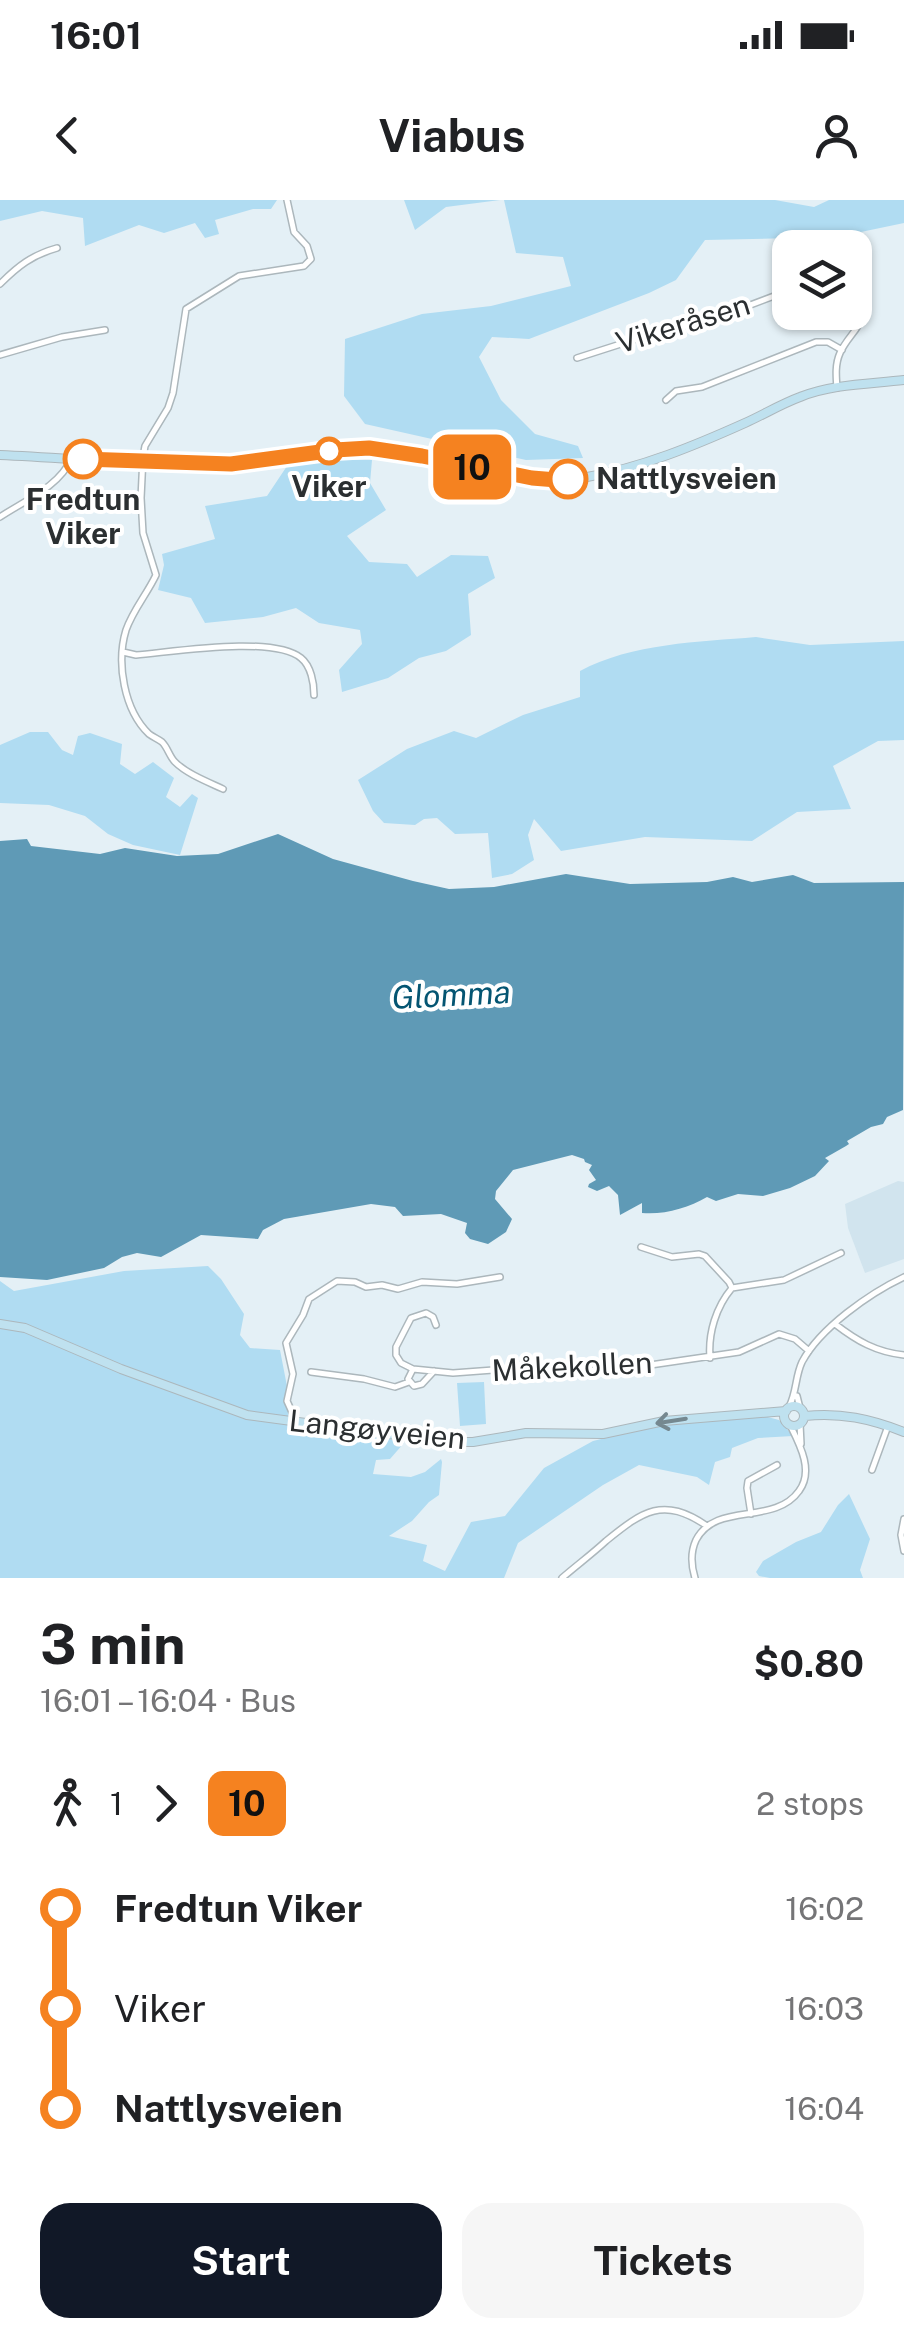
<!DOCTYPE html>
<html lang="en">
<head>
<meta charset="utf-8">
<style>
	:root { --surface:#fff; --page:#f6f6f6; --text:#202124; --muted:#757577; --accent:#111827 }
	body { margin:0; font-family:"Public Sans",sans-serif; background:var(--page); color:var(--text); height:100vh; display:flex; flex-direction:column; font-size:38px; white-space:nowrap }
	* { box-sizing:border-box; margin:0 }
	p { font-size:32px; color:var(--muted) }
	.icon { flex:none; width:55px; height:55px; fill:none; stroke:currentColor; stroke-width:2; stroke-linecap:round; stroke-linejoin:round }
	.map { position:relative; height:1378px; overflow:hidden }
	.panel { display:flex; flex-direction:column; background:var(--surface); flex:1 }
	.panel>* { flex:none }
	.badge { padding:0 20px; border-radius:15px; font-size:35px; line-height:65px }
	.controls { position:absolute; left:772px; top:30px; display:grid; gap:20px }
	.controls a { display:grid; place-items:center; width:100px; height:100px; border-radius:20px; background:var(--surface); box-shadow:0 2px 8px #0004; font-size:50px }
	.map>.badge { position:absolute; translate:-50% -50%; box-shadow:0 0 0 5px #fff }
	.legs { display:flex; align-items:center; gap:15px; height:110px; padding:0 40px; font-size:32px }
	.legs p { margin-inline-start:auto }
	.headline { display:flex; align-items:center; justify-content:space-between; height:170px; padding:0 40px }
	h1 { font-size:55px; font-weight:700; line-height:75px }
	.button { display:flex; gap:20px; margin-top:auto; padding:20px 40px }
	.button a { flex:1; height:115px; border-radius:30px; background:var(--accent); color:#fff; font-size:40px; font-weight:700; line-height:115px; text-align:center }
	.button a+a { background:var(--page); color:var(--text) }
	ul { padding:0 40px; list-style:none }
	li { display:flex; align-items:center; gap:35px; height:100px; font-size:38px }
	li i { display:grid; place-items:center; width:15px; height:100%; margin:0 12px; background:currentColor }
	li i::after { content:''; width:25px; height:25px; margin:-12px; border:8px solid; border-radius:50%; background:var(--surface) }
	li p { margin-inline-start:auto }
	li:first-child i { background:linear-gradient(#0000 50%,currentColor 0) }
	li:last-child i { background:linear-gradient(currentColor 50%,#0000 0) }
	.status { display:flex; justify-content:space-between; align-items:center; height:70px; padding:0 50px; background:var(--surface); direction:ltr }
	.status svg { height:28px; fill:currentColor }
	header { display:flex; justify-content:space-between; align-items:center; height:130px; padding:0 40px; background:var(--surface); font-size:45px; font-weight:700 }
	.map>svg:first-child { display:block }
	.built { fill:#d1e4ee }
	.green { fill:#b0dcf2 }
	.water { fill:#5f9ab6 }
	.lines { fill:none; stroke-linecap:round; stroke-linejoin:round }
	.minor-casing { stroke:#acb7bc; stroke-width:8 }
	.secondary-casing { stroke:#acb7bc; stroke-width:10 }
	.minor { stroke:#fff; stroke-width:5 }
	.secondary { stroke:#bfe1ef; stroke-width:8 }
	.oneway { stroke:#758890 }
	.line-1-casing { stroke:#fff; stroke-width:22 }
	.line-1 { stroke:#f58220; stroke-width:15 }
	.stop-1-dot { fill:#fff; stroke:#f58220; stroke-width:5 }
	.labels { text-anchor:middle; stroke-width:8; stroke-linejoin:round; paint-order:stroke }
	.street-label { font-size:30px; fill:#2b2f31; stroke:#fff }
	.stop-label { font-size:30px; font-weight:bold; fill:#2b2f31; stroke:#fff }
	.water-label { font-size:32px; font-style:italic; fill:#045572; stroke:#fff }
</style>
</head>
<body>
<div class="status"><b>16:01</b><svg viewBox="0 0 49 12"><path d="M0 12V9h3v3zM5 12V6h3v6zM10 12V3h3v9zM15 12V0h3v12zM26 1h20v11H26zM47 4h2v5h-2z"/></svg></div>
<header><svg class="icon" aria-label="back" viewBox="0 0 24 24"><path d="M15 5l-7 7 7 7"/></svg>Viabus<svg class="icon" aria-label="person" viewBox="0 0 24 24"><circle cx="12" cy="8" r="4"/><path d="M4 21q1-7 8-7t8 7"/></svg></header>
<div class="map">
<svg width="904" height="1378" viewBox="0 0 904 1378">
	<rect width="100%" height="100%" fill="#e4f0f6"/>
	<path class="built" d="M898 981 904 982V1059L865 1073 848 1028 845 1004Z"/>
	<path class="green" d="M0 0H277L271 9H253L215 20 219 34 205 38 195 23 164 33 139 25 85 46 83 18 42 11 0 21Z
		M404 0H500L446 7 415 30Z
		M504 0H775L814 7 829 0H904V23L837 37 705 40 676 80 649 93 529 139 492 137 479 157 501 200 535 234 578 246 583 258 526 260 365 224 344 196 345 139 422 114 491 106 571 86 563 57 516 53Z
		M331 260H372L370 283 386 310 347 336 369 362 407 364 417 377 451 355 488 356 495 378 468 394 471 435 446 451 419 458 388 478 342 492 339 470 362 444 360 430 319 423 296 408 263 417 205 423 191 398 158 390 164 365 162 354 215 339 205 306 267 296 287 266Z
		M756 437 810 445 904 441V540L878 541 833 566 851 609 797 612 752 641 645 637 561 651 534 619 528 635 534 660 512 674 492 678 488 633 455 634 437 618 424 619 415 625 384 623 373 611 358 580 407 549 454 531 476 538 523 515 580 497V471C632 443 699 442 756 437Z
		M30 532H48L62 550 73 555 78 536 90 533 122 544 120 564 135 574 153 562 174 578 166 597 180 607 192 594 198 598 180 655 133 645 108 634 85 616 49 605 0 603V545Z
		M208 1066 221 1079 244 1114 240 1135 250 1148 280 1150 291 1207 302 1226 382 1237 404 1243 390 1259 376 1260 373 1274 411 1277 425 1272 441 1259 442 1262 439 1295 429 1302 412 1321 389 1336 427 1345 423 1361 445 1371 471 1322 505 1316 544 1268 593 1241 675 1221 760 1215 779 1220 793 1236 758 1238 732 1248 730 1257 715 1262 709 1285 697 1277 639 1265 603 1285 518 1343 504 1378H0V1081L14 1091 124 1071Z
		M484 1182 486 1224 460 1226 457 1183Z
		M849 1294 870 1339 860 1370 863 1378H770L759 1376 756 1372 763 1361 796 1342 821 1332 838 1305Z"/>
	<path class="water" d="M278 634 333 659 413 681 449 689 494 687 566 674 630 684 707 682 733 677 752 682 793 675 814 683 904 682 903 910 887 917 883 924 871 927 847 941 849 944 846 946 825 958 829 961 815 976 790 988 763 996 738 994 716 1001 707 997C688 1008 664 1015 642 1013V1003L620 1015 618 995 609 986 597 991 588 987 589 984 596 980 589 970 592 965 585 962 584 959 572 955 513 970 496 991 495 999 512 1019 506 1032 488 1044 470 1039 465 1033 467 1023 441 1014 403 1016 395 1007 371 1004 284 1019 263 1030 258 1039 201 1035 161 1057 137 1053 122 1057 104 1068 47 1080 0 1077V641L27 639 31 646 100 654 125 648 177 656 218 654Z"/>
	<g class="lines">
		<g class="minor-casing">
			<path id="minor" d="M0 84C18 66 32 55 57 48
				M0 155 62 137 105 130
				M577 158 655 133 708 121 790 90
				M837 188C836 176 835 164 840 153 850 130 875 121 855 93
				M666 200 676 191 702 187 816 142H828L842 150
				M0 317C24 301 60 286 71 259
				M123 452 136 455C173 452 272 435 301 458 311 466 314 483 314 495
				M223 589C208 582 187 574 175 562 169 556 168 548 162 542 158 539 153 537 149 534 124 510 116 463 126 430 133 410 147 394 156 375L143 333 141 298 143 257 145 246 168 208 173 193 186 109 239 76 304 66 311 59 307 46 294 32 287 0
				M641 1047 672 1057 699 1054 705 1056 729 1082 732 1088
				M732 1088 784 1080 841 1053
				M835 1124C857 1141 876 1152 904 1155
				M436 1125 433 1117 426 1113 411 1118 396 1147V1155L401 1163 413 1169 453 1173 547 1166 597 1171 623 1169 739 1152 779 1134 795 1139 809 1151
				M710 1158C708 1133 716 1107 732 1088
				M413 1169 408 1179 414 1186 422 1184 434 1171
				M311 1172 364 1179 395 1187 409 1182
				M797 1196 800 1208
				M789 1207C797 1191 795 1177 802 1162 820 1128 870 1093 904 1077
				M296 1221 287 1201 293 1174 286 1143 303 1115 309 1099 337 1081 355 1082 366 1087 382 1085 398 1089 422 1082 457 1084 500 1077
				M800 1224 801 1244
				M872 1270 888 1226
				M751 1314 747 1288 748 1281 777 1265
				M904 1319 901 1335 904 1351
				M562 1378C577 1365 592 1354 606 1341 643 1311 663 1296 707 1326
				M695 1378C691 1365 690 1353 696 1340 716 1301 774 1326 799 1291 814 1271 800 1245 790 1225"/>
		</g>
		<g class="secondary-casing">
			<path id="secondary" d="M0 255C75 258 152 267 227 264 275 262 322 246 370 248 443 251 514 289 587 277 641 268 696 245 745 223 763 215 781 204 800 197 832 184 870 184 904 180
				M0 1124 25 1128 121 1169 247 1215 448 1242H473L526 1233 603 1234 664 1221 786 1211
				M784 1216a10 10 0 1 1 20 0a10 10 0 1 1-20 0Z
				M805 1216C840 1212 871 1219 904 1232"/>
		</g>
		<use href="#minor" class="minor"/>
		<use href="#secondary" class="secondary"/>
	</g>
	<defs><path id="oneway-shaft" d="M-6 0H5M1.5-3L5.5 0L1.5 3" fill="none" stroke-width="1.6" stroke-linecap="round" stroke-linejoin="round" transform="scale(2.5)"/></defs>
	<use class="oneway" href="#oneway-shaft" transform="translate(671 1221) rotate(171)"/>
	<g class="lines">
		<g class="line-1-casing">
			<path id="line-1" d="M83 259 231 264 335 250 369 248 422 256 532 278 557 280 568 279"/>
		</g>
		<use href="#line-1" class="line-1"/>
	</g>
	<g class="stop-1-dot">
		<circle cx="329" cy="251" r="12"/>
		<circle cx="83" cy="259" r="18"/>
		<circle cx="568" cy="279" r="18"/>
	</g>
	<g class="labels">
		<g class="street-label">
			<text transform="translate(683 124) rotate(-17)" y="10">Vikeråsen</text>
			<text transform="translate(572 1167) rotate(-3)" y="10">Måkekollen</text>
			<text transform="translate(377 1230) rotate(6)" y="10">Langøyveien</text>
		</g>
		<g class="stop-label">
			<text x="596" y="289" text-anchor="start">Nattlysveien</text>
			<text x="329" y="297">Viker</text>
			<text x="83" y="310">Fredtun<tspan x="83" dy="34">Viker</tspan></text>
		</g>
		<g class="water-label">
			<text transform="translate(451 795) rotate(-3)" y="11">Glomma</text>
		</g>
	</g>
</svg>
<div class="controls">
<a><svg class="icon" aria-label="layers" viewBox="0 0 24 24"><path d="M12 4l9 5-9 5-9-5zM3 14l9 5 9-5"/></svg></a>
</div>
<b class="badge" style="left:472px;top:267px;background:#f58220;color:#111">10</b>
</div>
<section class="panel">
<div class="headline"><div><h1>3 min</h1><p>16:01 – 16:04 · Bus</p></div><b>$0.80</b></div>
<div class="legs"><svg class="icon" aria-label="walk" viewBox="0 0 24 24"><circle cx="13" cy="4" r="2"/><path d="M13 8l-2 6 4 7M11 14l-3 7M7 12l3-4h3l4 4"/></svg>1<svg class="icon" aria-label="forward" viewBox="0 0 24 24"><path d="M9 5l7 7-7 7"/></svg><b class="badge" style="background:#f58220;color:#111">10</b><p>2 stops</p></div>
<ul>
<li><i style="color:#f58220"></i><b>Fredtun Viker</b><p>16:02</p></li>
<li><i style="color:#f58220"></i><span>Viker</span><p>16:03</p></li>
<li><i style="color:#f58220"></i><b>Nattlysveien</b><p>16:04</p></li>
</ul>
<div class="button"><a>Start</a><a>Tickets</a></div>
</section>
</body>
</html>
